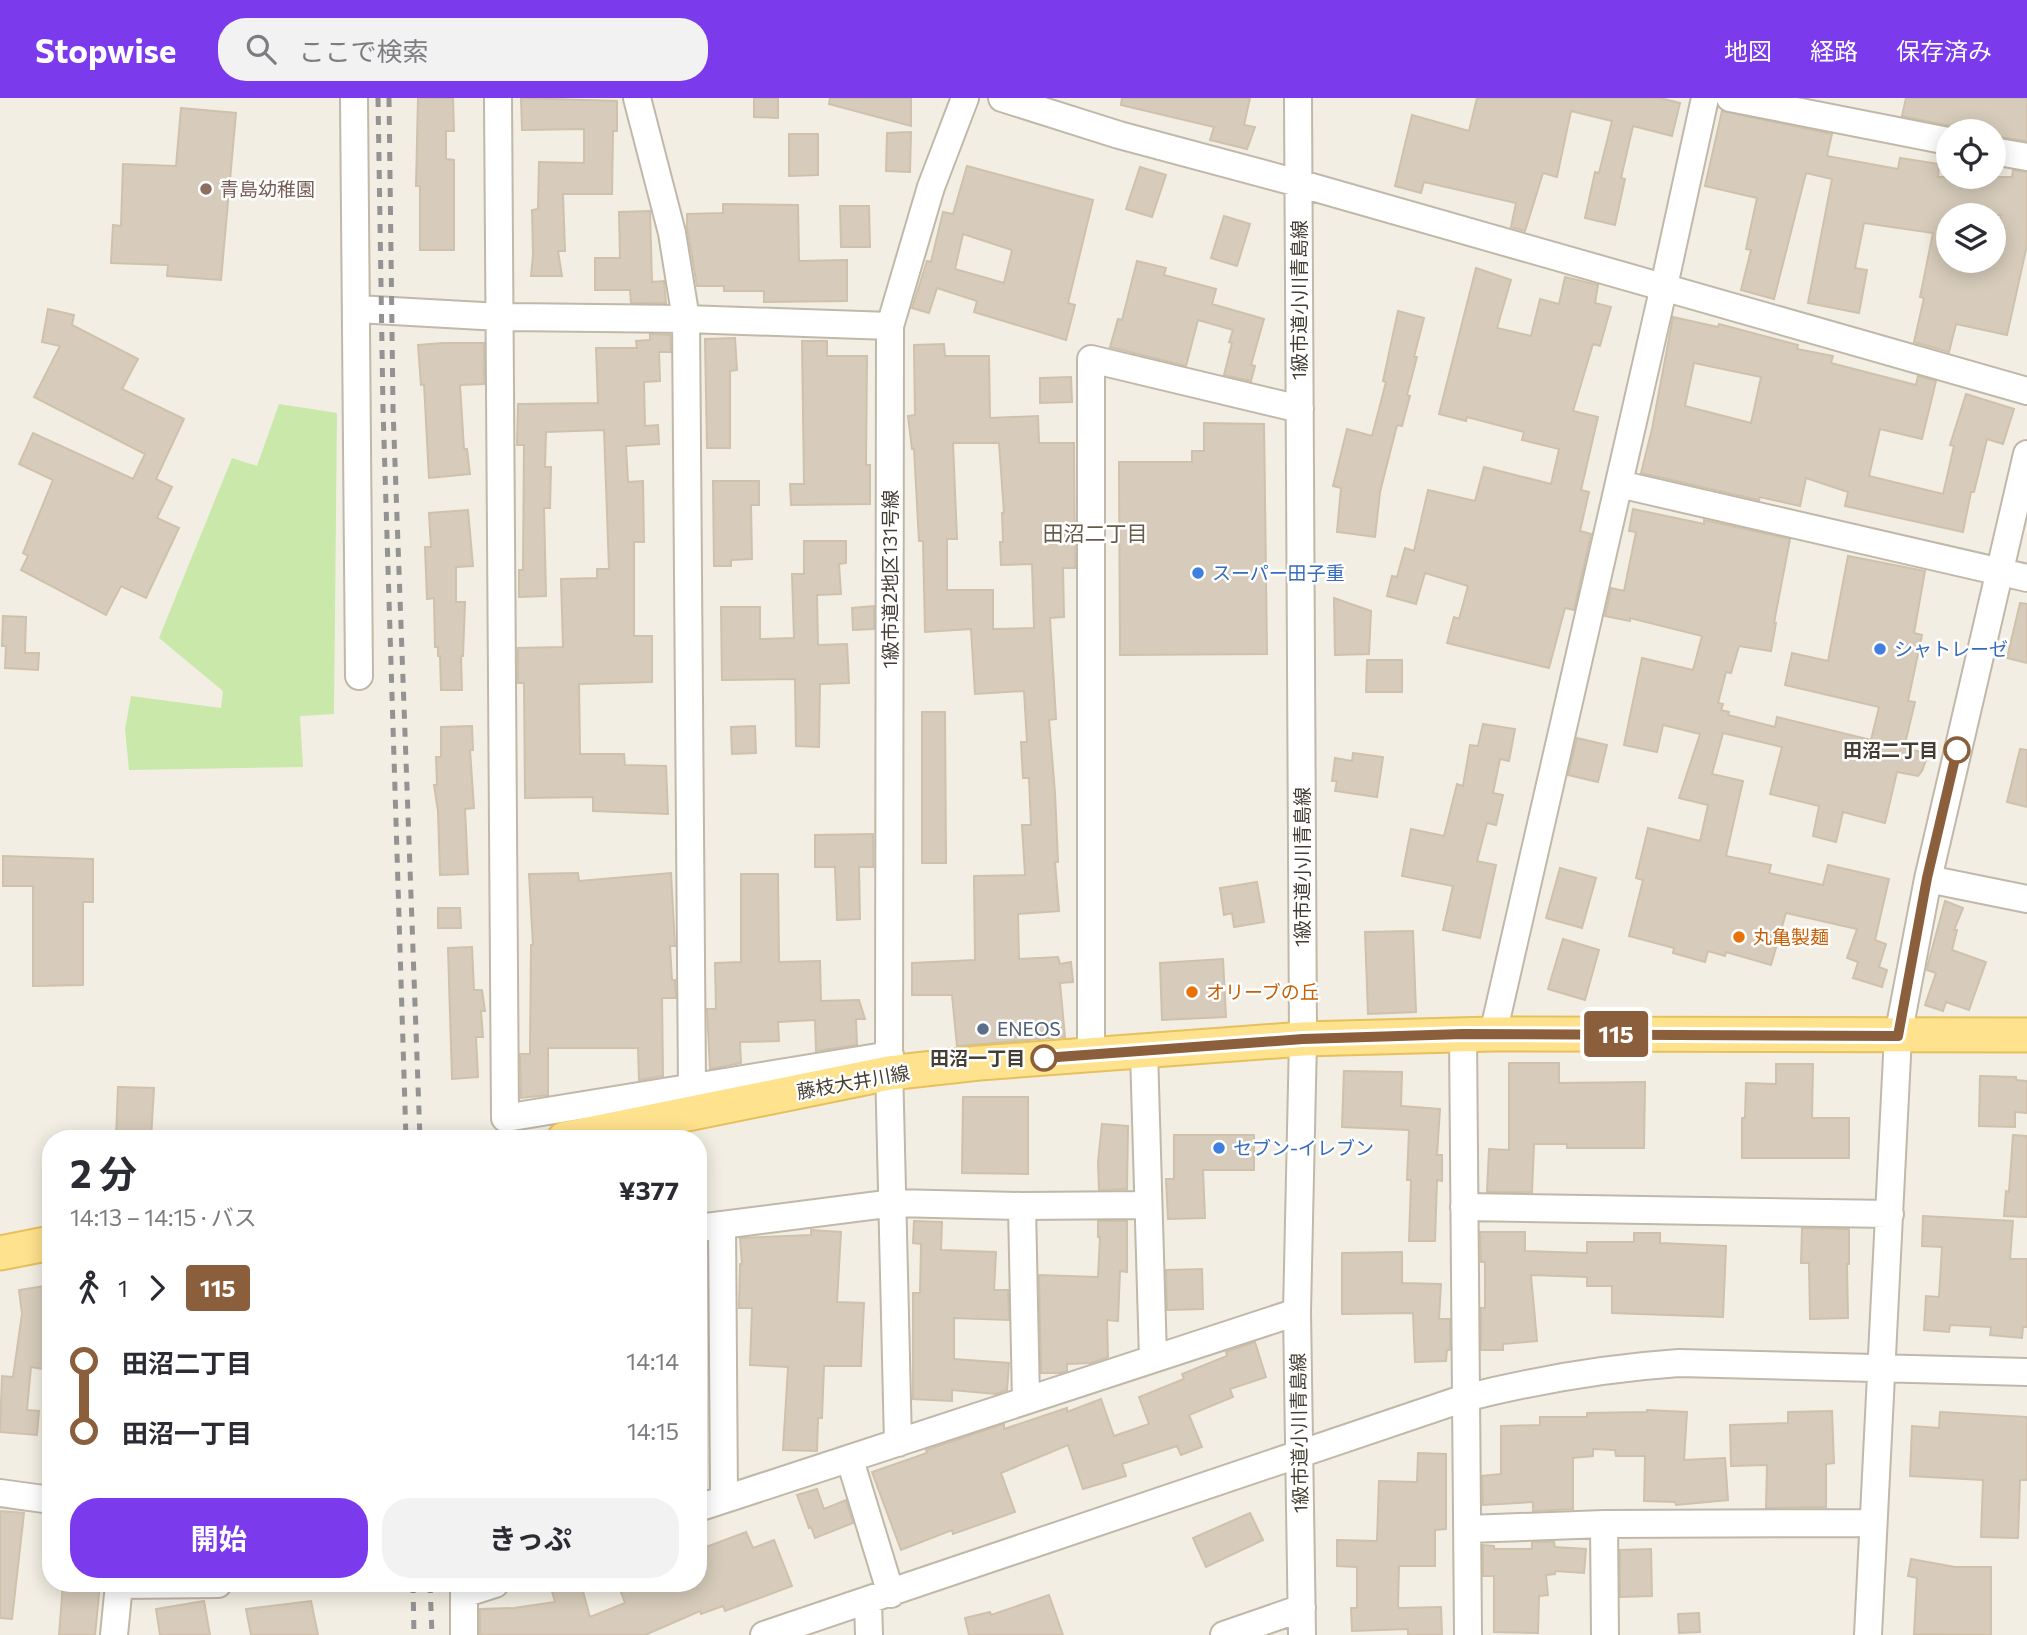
<!DOCTYPE html>
<html lang="ja">
<head>
<meta charset="utf-8">
<style>
	:root { --surface:#fff; --page:#f2f2f3; --text:#2b2b33; --muted:#7c7c81; --accent:#7c3aed }
	body { margin:0; font-family:Commissioner,"Noto Sans JP",sans-serif; background:var(--page); color:var(--text); height:100vh; display:flex; flex-direction:column; font-size:26px; white-space:nowrap }
	* { box-sizing:border-box; margin:0 }
	p { font-size:23px; color:var(--muted) }
	.icon { flex:none; width:38px; height:38px; fill:none; stroke:currentColor; stroke-width:2; stroke-linecap:round; stroke-linejoin:round }
	.map { position:relative; flex:1; overflow:hidden }
	.sheet { position:absolute; left:42px; top:1032px; width:665px; height:462px; display:flex; flex-direction:column; background:var(--surface); border-radius:28px; box-shadow:0 4px 18px #0003 }
	.sheet>* { flex:none }
	.badge { padding:0 14px; border-radius:5px; font-size:24px; line-height:46px }
	.fabs { position:absolute; left:1936px; top:21px; display:grid; gap:14px }
	.fabs a { display:grid; place-items:center; width:70px; height:70px; border-radius:50%; background:var(--surface); box-shadow:0 4px 18px #0003; font-size:35px }
	.map>.badge { position:absolute; translate:-50% -50%; box-shadow:0 0 0 4px #fff }
	.legs { display:flex; align-items:center; gap:10px; height:77px; padding:0 28px; font-size:23px }
	.legs p { margin-inline-start:auto }
	.head { display:flex; align-items:center; justify-content:space-between; height:119px; padding:0 28px }
	h1 { font-size:38px; font-weight:700; line-height:52px }
	.button { display:flex; gap:14px; margin-top:auto; padding:14px 28px }
	.button a { flex:1; height:80px; border-radius:28px; background:var(--accent); color:#fff; font-size:28px; font-weight:700; line-height:80px; text-align:center }
	.button a+a { background:var(--page); color:var(--text) }
	ul { padding:0 28px; list-style:none }
	li { display:flex; align-items:center; gap:24px; height:70px; font-size:26px }
	li i { display:grid; place-items:center; width:10px; height:100%; margin:0 9px; background:currentColor }
	li i::after { content:''; width:18px; height:18px; margin:-9px; border:5px solid; border-radius:50%; background:var(--surface) }
	li p { margin-inline-start:auto }
	li:first-child i { background:linear-gradient(#0000 50%,currentColor 0) }
	li:last-child i { background:linear-gradient(currentColor 50%,#0000 0) }
	header { display:flex; align-items:center; gap:42px; box-sizing:border-box; height:98px; padding:0 35px; background:var(--accent); color:#fff }
	header strong { font-size:33px }
	nav { display:flex; gap:38px; margin-inline-start:auto; font-size:24px }
	.search { width:490px; height:63px; background:var(--page); display:flex; align-items:center; gap:18px; box-sizing:border-box; padding:0 24px; border-radius:28px; color:var(--muted); font-size:26px }
	.map>svg:first-child { display:block }
	.green { fill:#cae8a9 }
	.building { fill:#d7ccbb; stroke:#cfc1ab; stroke-width:2; fill-rule:evenodd }
	.lines { fill:none; stroke-linecap:round; stroke-linejoin:round }
	.minor-casing { stroke:#c0b8a8; stroke-width:30 }
	.major-casing { stroke:#e6c05c; stroke-width:37 }
	.minor { stroke:#fff; stroke-width:26 }
	.major { stroke:#ffe28e; stroke-width:33 }
	.rail { stroke:#939393; stroke-width:5; stroke-dasharray:9 9; stroke-linecap:butt }
	.line-1-casing { stroke:#fff; stroke-width:16 }
	.line-1 { stroke:#8b5e3c; stroke-width:10 }
	.education-dot { fill:#8d6e63; stroke:#fff; stroke-width:2.5 }
	.shop-dot { fill:#3f7fe0; stroke:#fff; stroke-width:2.5 }
	.stop-1-dot { fill:#fff; stroke:#8b5e3c; stroke-width:3.5 }
	.food-dot { fill:#e8710a; stroke:#fff; stroke-width:2.5 }
	.service-dot { fill:#5c6f8a; stroke:#fff; stroke-width:2.5 }
	.labels { text-anchor:middle; stroke-width:5; stroke-linejoin:round; paint-order:stroke }
	.education-label { font-size:19px; fill:#785e54; stroke:#fff; text-anchor:start }
	.street-label { font-size:19px; fill:#443d33; stroke:#fff }
	.shop-label { font-size:19px; fill:#366cbe; stroke:#fff; text-anchor:start }
	.stop-label { font-size:19px; font-weight:bold; fill:#443d33; stroke:#fff; text-anchor:end }
	.food-label { font-size:19px; fill:#c56008; stroke:#fff; text-anchor:start }
	.service-label { font-size:19px; fill:#4e5e75; stroke:#fff; text-anchor:start }
	.neighbourhood-label { font-size:21px; fill:#675c4a; stroke:#fff }
</style>
</head>
<body>
<header>
<strong>Stopwise</strong>
<div class="search"><svg class="icon" aria-label="search" viewBox="0 0 24 24"><circle cx="10" cy="10" r="6"/><path d="M15 15l6 6"/></svg>ここで検索</div>
<nav><a>地図</a><a>経路</a><a>保存済み</a></nav>
</header>
<div class="map">
<svg width="2027" height="1537" viewBox="0 0 2027 1537">
	<rect width="100%" height="100%" fill="#f2eee3"/>
	<path class="green" d="M279 306 337 315 334 616 300 618 303 669 129 672 125 631 131 598 221 610 223 593 159 540 232 360 257 368Z"/>
	<path class="building" d="M418 0H453L454 33H446V61L454 62V152H420V88H416Z
		M521 0 617 3V33H613L612 96H563L565 153H558L562 178H531L533 157 532 112 538 111 539 64 584 65V31L522 32Z
		M754 0H778V20L754 19Z
		M830 0H911V28L829 6Z
		M1122 0H1250L1244 27 1255 29 1247 51 1210 42 1214 29 1121 7Z
		M1477 0H1660L1680 5 1672 38 1633 28 1621 80 1625 81 1615 127 1585 120 1595 74 1599 75 1612 23 1571 13 1557 79 1543 75 1525 133 1511 129 1516 105 1424 84 1421 95 1395 88 1412 17 1469 33Z
		M1906 0H2027V43L1993 38V33H1963L1951 28 1902 18Z
		M181 10 236 15 221 182 167 178 168 167 111 165 113 127 121 128 123 66 176 68Z
		M1722 13 1832 36 1827 58 1898 71 1900 60 1939 66 1938 79H2012L2013 72 2027 74V147L2007 237 1956 226 1949 254 1914 244 1924 200 1920 199 1933 135 1864 125 1855 170 1867 172 1859 215 1808 205 1832 81 1806 75 1774 201 1741 192 1751 152 1746 151 1757 100 1705 88ZM1948 117H2001L1993 163H1948Z
		M911 34 910 74 886 73 887 35Z
		M789 36H818V77L789 78Z
		M967 68 1093 102 1068 205 1075 207 1066 242 974 214 977 203 937 190 929 215 912 210 927 163 931 164 943 114 953 116ZM963 136 1012 152 1004 185 955 171Z
		M1140 69 1166 77 1152 119 1126 111Z
		M723 106 798 107 799 163 847 162V203L764 204V193H724V188H697L687 129V116L723 115Z
		M840 108H869L870 149H841Z
		M650 113 652 184 664 183 666 205H631L630 192H595V160H620L619 114Z
		M1224 118 1250 126 1237 168 1211 160Z
		M1137 163 1166 170 1164 177 1216 191 1212 206 1264 221 1251 267 1255 268 1251 283 1224 277 1232 245 1229 244 1233 232 1198 222 1186 268 1110 249 1118 221 1122 222Z
		M1476 170 1511 182 1497 230 1531 238 1540 201 1559 206 1565 179 1598 187 1595 205 1611 209 1600 248 1593 246 1573 313 1598 319 1581 392 1589 394 1580 433 1591 436 1574 512 1565 510 1549 570 1447 545 1454 519 1459 521 1468 488 1425 475 1416 506 1387 498 1392 478 1397 479 1405 450 1414 453 1428 392 1475 403 1484 369 1551 386 1559 351 1522 342 1524 334 1467 319 1466 323 1439 316Z
		M48 211 74 217 72 227 138 261 122 291 184 321 156 381 172 389 157 420 179 430 146 500 121 488 106 517 21 472 28 458 23 455 53 382 19 366 33 335 133 381 145 356 34 299 60 248 42 244Z
		M1398 213 1424 220 1414 259H1417L1407 297 1410 298 1402 328 1397 327 1380 394 1375 439 1337 434 1341 390 1333 388 1347 331 1372 338 1386 284 1383 283Z
		M1673 219 1718 229 1719 226 1798 247 1797 251 1833 258 1831 265 1916 287 1918 278 1936 283 1922 341 1880 331 1869 378 1943 396 1954 348 1950 347 1966 296 2014 311 2003 346 1987 341 1974 394H1971L1963 434 1845 408 1848 394 1806 380 1800 408 1760 399 1759 402 1641 375 1652 331ZM1694 265 1761 279 1751 325 1685 308Z
		M650 236 670 237 671 254H659L660 283 644 284 645 328 658 327 659 346 626 348 628 384 643 383 644 444H634V538H652V584L579 586 580 656H624L625 667 666 668 668 716 593 713V699L525 700 524 585H518V550L563 549 561 481 597 480V471H609L604 332 546 334 545 369H551L550 410H544L546 498 519 499V472H523L524 347H517L518 306 598 305 596 250H637L636 243 650 242Z
		M735 240 737 272 730 273V350H707L705 241Z
		M802 243H827V258H867L866 367H870V406L791 407 790 386H804Z
		M443 245H484V286L460 287 464 351H467L470 376 429 380 424 286 421 287 418 247Z
		M944 246 945 258H989L990 320 1038 318 1039 345H1074L1075 470H1063L1064 519 1050 520 1056 621 1049 622 1055 695 1058 764H1055L1059 813 1018 816 1019 861 1058 859 1060 866 1071 864 1073 884 1060 885 1065 939 957 948 952 897H912V865L975 862 974 778 1025 777 1022 727H1031L1029 680H1023L1021 644H1027L1024 593 975 596 971 531 925 534 923 443H919L914 351H912L908 318 915 317 914 247ZM953 345H999L1004 415H1002L1003 444H1000L1001 467 1032 466 1034 530 993 531V492H947V441H957Z
		M1071 279 1072 304 1040 305V280Z
		M1204 325 1264 326 1267 556 1120 557 1119 364H1192V353H1204Z
		M713 383H759V407H751L752 461 731 462V468H714Z
		M1633 411 1704 426V422L1790 441 1774 525H1776L1771 553 1739 548 1731 575 1726 574 1718 605 1723 606 1721 612 1729 614 1728 617 1775 629 1777 619 1871 642 1879 609 1785 587 1792 555 1828 563 1848 458 1925 473 1914 535 1922 537 1908 603 1915 604 1904 650 1922 654 1926 662 1922 673 1918 678 1897 674 1885 725 1843 714 1836 744 1813 738 1819 708 1770 696 1782 649 1723 635 1712 676 1743 683 1726 758 1771 767 1769 775 1823 787 1828 767 1889 781 1875 842 1886 846 1879 869 1887 872 1882 889 1853 880 1858 864 1847 860 1857 831 1786 815 1771 867 1726 854 1725 858 1708 853 1705 864 1673 855 1674 850 1629 838 1643 782 1636 780 1648 730 1700 743 1708 707 1679 700 1700 636 1663 627 1657 654 1624 647 1642 560 1693 572 1702 538 1630 520V523L1605 518 1611 490 1624 493 1636 434 1629 433Z
		M468 412 473 468 456 469V504H465L463 558H461L462 592H441L440 558H438V549H435L434 500 427 501 425 449H431L429 415Z
		M804 443H846V465L839 466 841 496 817 497 818 547 847 546 849 585 820 586 819 649 796 648 795 581 722 582 721 509H760V541L794 540 792 476H804Z
		M1334 500 1371 513 1369 556 1335 557Z
		M2020 505 2027 506V565L2007 560Z
		M874 508V531L853 532 852 510Z
		M3 518 26 519 25 555H39L38 572 5 570 6 548H2Z
		M1367 562H1402V594H1366Z
		M922 614H945L946 765H922Z
		M1483 626 1515 631 1509 663 1500 661 1493 695 1503 697 1496 727 1487 725 1477 763 1496 767 1480 840 1443 832 1453 788 1402 778 1411 731 1444 738 1457 686 1463 688 1470 647 1478 648Z
		M472 628 473 652H470L474 710 465 711 468 776 440 777 438 713 434 687H437L436 659H441V629Z
		M755 628 756 655 732 656 731 629Z
		M1577 640 1607 647 1598 684 1568 677Z
		M2020 651 2027 652V709L2007 704Z
		M1353 655 1383 659 1377 699 1335 693 1337 683H1332L1335 660 1352 663Z
		M873 736V769H859L860 821 837 822 835 769H815V737Z
		M3 758 93 761V804H83V887L33 888V788H3Z
		M1560 770 1596 780 1582 830 1546 820Z
		M578 775 579 783 671 775 675 848H670L672 882H675L676 900H662L663 978 639 982 638 950H548V997L521 1000 520 956H530L531 847H533L529 776Z
		M741 776H778L779 864 820 863 821 903 859 902 865 921H856L857 947 816 953 815 922 778 924 779 943 740 944 741 965 710 971 707 911H716L715 865 741 864Z
		M1257 784 1264 824 1234 829 1232 815 1224 817 1220 790Z
		M1945 803 1963 810 1954 832H1957L1952 852 1986 864 1969 912 1946 904 1943 913 1925 907 1936 875 1927 872 1928 866Z
		M438 810H460L461 830H438Z
		M1413 833 1416 914 1368 916 1365 834Z
		M1563 841 1599 852 1585 902 1548 891Z
		M472 849 474 892H482L485 913H481L483 939H476L478 979 452 981 448 850Z
		M1223 861 1226 919 1162 922 1160 865Z
		M1509 965H1559V985L1645 984 1644 1050H1567V1046H1534L1532 1094H1487L1489 1051 1509 1052Z
		M1776 966H1813L1812 1020H1849V1060H1742V1020H1745L1746 985 1776 986Z
		M1344 973 1402 974 1401 1008 1440 1011 1437 1057H1442V1083L1437 1082 1435 1143H1409L1411 1082H1407L1409 1032 1342 1029Z
		M1980 978 2016 979V982L2027 983V1015L2015 1014V1029L1979 1028Z
		M118 989 154 990 151 1041H116Z
		M963 999H1028V1076L962 1075Z
		M1102 1026 1128 1028 1127 1091 1099 1092 1098 1064Z
		M1174 1037H1254V1072H1203L1205 1120 1168 1121 1166 1081H1174Z
		M2013 1037 2027 1038V1119L2004 1118 2006 1093 2009 1094Z
		M1923 1118 2013 1123 2010 1161H2027V1229H2023L2022 1240 1990 1237 1991 1229 1950 1227 1949 1234 1924 1232 1926 1198 1939 1199 1942 1149 1922 1148Z
		M914 1123 942 1124 941 1152 996 1154 994 1192H1008L1009 1222 954 1220V1261L1009 1265 1007 1292 996 1296 952 1292V1303L913 1301V1195H920L921 1146 913 1145Z
		M1098 1123H1127V1174L1120 1173 1118 1223 1107 1222 1108 1259 1091 1265 1067 1266V1273L1061 1275H1041L1039 1177 1098 1179 1100 1139H1098Z
		M1802 1130 1849 1131V1166H1847L1848 1220 1810 1221 1809 1165H1801Z
		M811 1132 841 1134 837 1204 864 1205 861 1268H824L822 1320H818L817 1353 783 1352 788 1269 750 1267 752 1210H739L740 1166H742L740 1140 811 1137Z
		M1480 1134H1525V1153L1587 1155V1144H1634V1135H1660V1145L1726 1148 1723 1219 1612 1215V1188H1587V1179L1531 1177 1537 1243 1503 1246V1252H1481V1210H1485V1164H1481Z
		M1402 1154V1185L1441 1186 1439 1221H1450V1252H1447L1446 1263 1415 1264 1413 1215 1342 1216V1155Z
		M1202 1171 1203 1211 1167 1212 1166 1172Z
		M51 1187V1217L43 1271 31 1269 27 1312 39 1313 37 1337 0 1334 2 1278 13 1279 22 1216 19 1192Z
		M1255 1244 1266 1279 1230 1291 1233 1299 1189 1317 1202 1349 1181 1357 1177 1348 1122 1366 1126 1378 1083 1391 1068 1347 1001 1375 1015 1414 953 1436 952 1432 901 1452 872 1374 927 1355 926 1352 1004 1326V1331L1067 1310V1314L1101 1301 1114 1338 1149 1326 1139 1299 1184 1281 1182 1276 1227 1258 1226 1254Z
		M1647 1312 1687 1314 1684 1362 1725 1360 1728 1402 1676 1407 1675 1404 1644 1403 1645 1358H1616L1615 1352 1593 1351V1358L1573 1360V1411L1533 1413V1404L1483 1407 1482 1378 1501 1376V1328L1540 1327V1319H1587V1315L1647 1314Z
		M1832 1313 1834 1365 1826 1366V1409L1766 1410 1767 1367 1731 1368 1730 1327 1788 1325V1314Z
		M1940 1314 2027 1319V1382H2020L2018 1440 1981 1439 1983 1382 1910 1378 1912 1328 1939 1330Z
		M1418 1355 1446 1356V1431L1435 1432V1468H1399L1398 1508 1399 1510 1441 1509 1442 1537H1408V1531L1352 1533 1351 1510H1357V1469L1337 1468V1442L1377 1443 1379 1383 1417 1384Z
		M817 1391 824 1411 846 1402 853 1425 815 1440 811 1429 809 1430 797 1397Z
		M0 1413 24 1415 12 1521 0 1520Z
		M1250 1415 1263 1442 1206 1469 1193 1440Z
		M746 1434 753 1450 774 1442 792 1488 725 1513 723 1508 701 1516 700 1513 645 1537H480V1511L514 1510 555 1504 551 1490 565 1486H581L590 1519 625 1505 618 1486H698V1452Z
		M1532 1444H1554L1555 1449 1586 1451 1584 1475 1555 1473V1476L1546 1477 1548 1497 1539 1498 1538 1535 1494 1534V1478H1483V1447L1494 1448V1451H1532Z
		M1651 1451 1652 1498 1620 1499V1452Z
		M1911 1461 1955 1469H1991V1537L1914 1536 1917 1480 1908 1478Z
		M63 1486H100L95 1537H59Z
		M1049 1497 1063 1537H969L965 1520 990 1514 991 1517Z
		M204 1503 210 1537H160L156 1511Z
		M311 1503 318 1537H251L246 1511Z
		M1699 1515 1700 1534 1679 1535 1678 1516Z"/>
	<g class="lines">
		<g class="minor-casing">
			<path id="minor" d="M354 0 359 578
				M498 0 505 1020 890 957
				M637 0 672 135 686 221 692 989
				M1002 0 1119 37 1298 85 2027 293
				M1298 0 1303 941 1297 1214 1302 1537
				M1730 0 1948 43
				M1993 53 2027 59
				M357 211 500 219 686 221 890 228
				M1619 386 2027 480
				M1928 781 2027 801
				M1463 936 1468 1537
				M1493 936 1664 188 1705 0
				M1144 953 1153 1260
				M1091 957V261L1300 311
				M1022 1108 1026 1302
				M1464 1109 1890 1116
				M722 1127 724 1400
				M698 1130 894 1105 1022 1108 1148 1107
				M898 1345 889 966 890 228 931 89 965 0
				M850 1362 891 1496
				M0 1395 51 1402
				M698 1410 1297 1214
				M1604 1426 1605 1537
				M1468 1431 1604 1426 1873 1425
				M119 1487 218 1486
				M464 1496 495 1486
				M868 1502 869 1537
				M114 1537 119 1486
				M464 1537V1486
				M764 1537 1465 1300C1536 1282 1606 1270 1679 1265L2027 1274
				M1224 1537 1302 1510
				M1868 1537 1898 938 1928 781 2027 356"/>
		</g>
		<g class="major-casing">
			<path id="major" d="M564 1041 889 975 979 965 1303 941 1493 936 2027 937
				M0 1155 51 1145"/>
		</g>
		<use href="#minor" class="minor"/>
		<use href="#major" class="major"/>
		<path class="rail" d="M378 0 383 311 406 1041
			M389 0 393 311 420 1041
			M413 1486 414 1537
			M430 1486 432 1537"/>
	</g>
	<g class="lines">
		<g class="line-1-casing">
			<path id="line-1" d="M1044 960 1303 941 1463 936 1898 938 1927 780 1957 652"/>
		</g>
		<use href="#line-1" class="line-1"/>
	</g>
	<circle class="education-dot" cx="206" cy="91" r="7"/>
	<g class="shop-dot">
		<circle cx="1198" cy="475" r="7"/>
		<circle cx="1880" cy="551" r="7"/>
		<circle cx="1219" cy="1050" r="7"/>
	</g>
	<g class="stop-1-dot">
		<circle cx="1957" cy="652" r="12"/>
		<circle cx="1044" cy="960" r="12"/>
	</g>
	<g class="food-dot">
		<circle cx="1739" cy="839" r="7"/>
		<circle cx="1192" cy="894" r="7"/>
	</g>
	<circle class="service-dot" cx="983" cy="931" r="7"/>
	<g class="labels">
		<g class="education-label">
			<text x="220" y="98">青島幼稚園</text>
		</g>
		<g class="street-label">
			<text transform="translate(1299 202) rotate(-90)" y="7">1級市道小川青島線</text>
			<text transform="translate(890 481) rotate(-90)" y="7">1級市道2地区131号線</text>
			<text transform="translate(1302 769) rotate(-90)" y="7">1級市道小川青島線</text>
			<text transform="translate(853 984) rotate(-10)" y="7">藤枝大井川線</text>
			<text transform="translate(1299 1335) rotate(-91)" y="7">1級市道小川青島線</text>
		</g>
		<g class="shop-label">
			<text x="1212" y="482">スーパー田子重</text>
			<text x="1894" y="558">シャトレーゼ</text>
			<text x="1233" y="1057">セブン-イレブン</text>
		</g>
		<g class="stop-label">
			<text x="1938" y="659">田沼二丁目</text>
			<text x="1025" y="967">田沼一丁目</text>
		</g>
		<g class="food-label">
			<text x="1753" y="846">丸亀製麺</text>
			<text x="1206" y="901">オリーブの丘</text>
		</g>
		<g class="service-label">
			<text x="997" y="938">ENEOS</text>
		</g>
		<g class="neighbourhood-label">
			<text x="1095" y="443">田沼二丁目</text>
		</g>
	</g>
</svg>
<div class="fabs">
<a><svg class="icon" aria-label="locate" viewBox="0 0 24 24"><circle cx="12" cy="12" r="6"/><path d="M12 2v4M12 18v4M2 12h4M18 12h4"/></svg></a>
<a><svg class="icon" aria-label="layers" viewBox="0 0 24 24"><path d="M12 4l9 5-9 5-9-5zM3 14l9 5 9-5"/></svg></a>
</div>
<b class="badge" style="left:1616px;top:936px;background:#8b5e3c;color:#fff">115</b>
<section class="sheet">
<div class="head"><div><h1>2 分</h1><p>14:13 – 14:15 · バス</p></div><b>¥377</b></div>
<div class="legs"><svg class="icon" aria-label="walk" viewBox="0 0 24 24"><circle cx="13" cy="4" r="2"/><path d="M13 8l-2 6 4 7M11 14l-3 7M7 12l3-4h3l4 4"/></svg>1<svg class="icon" aria-label="forward" viewBox="0 0 24 24"><path d="M9 5l7 7-7 7"/></svg><b class="badge" style="background:#8b5e3c;color:#fff">115</b></div>
<ul>
<li><i style="color:#8b5e3c"></i><b>田沼二丁目</b><p>14:14</p></li>
<li><i style="color:#8b5e3c"></i><b>田沼一丁目</b><p>14:15</p></li>
</ul>
<div class="button"><a>開始</a><a>きっぷ</a></div>
</section>
</div>
</body>
</html>
